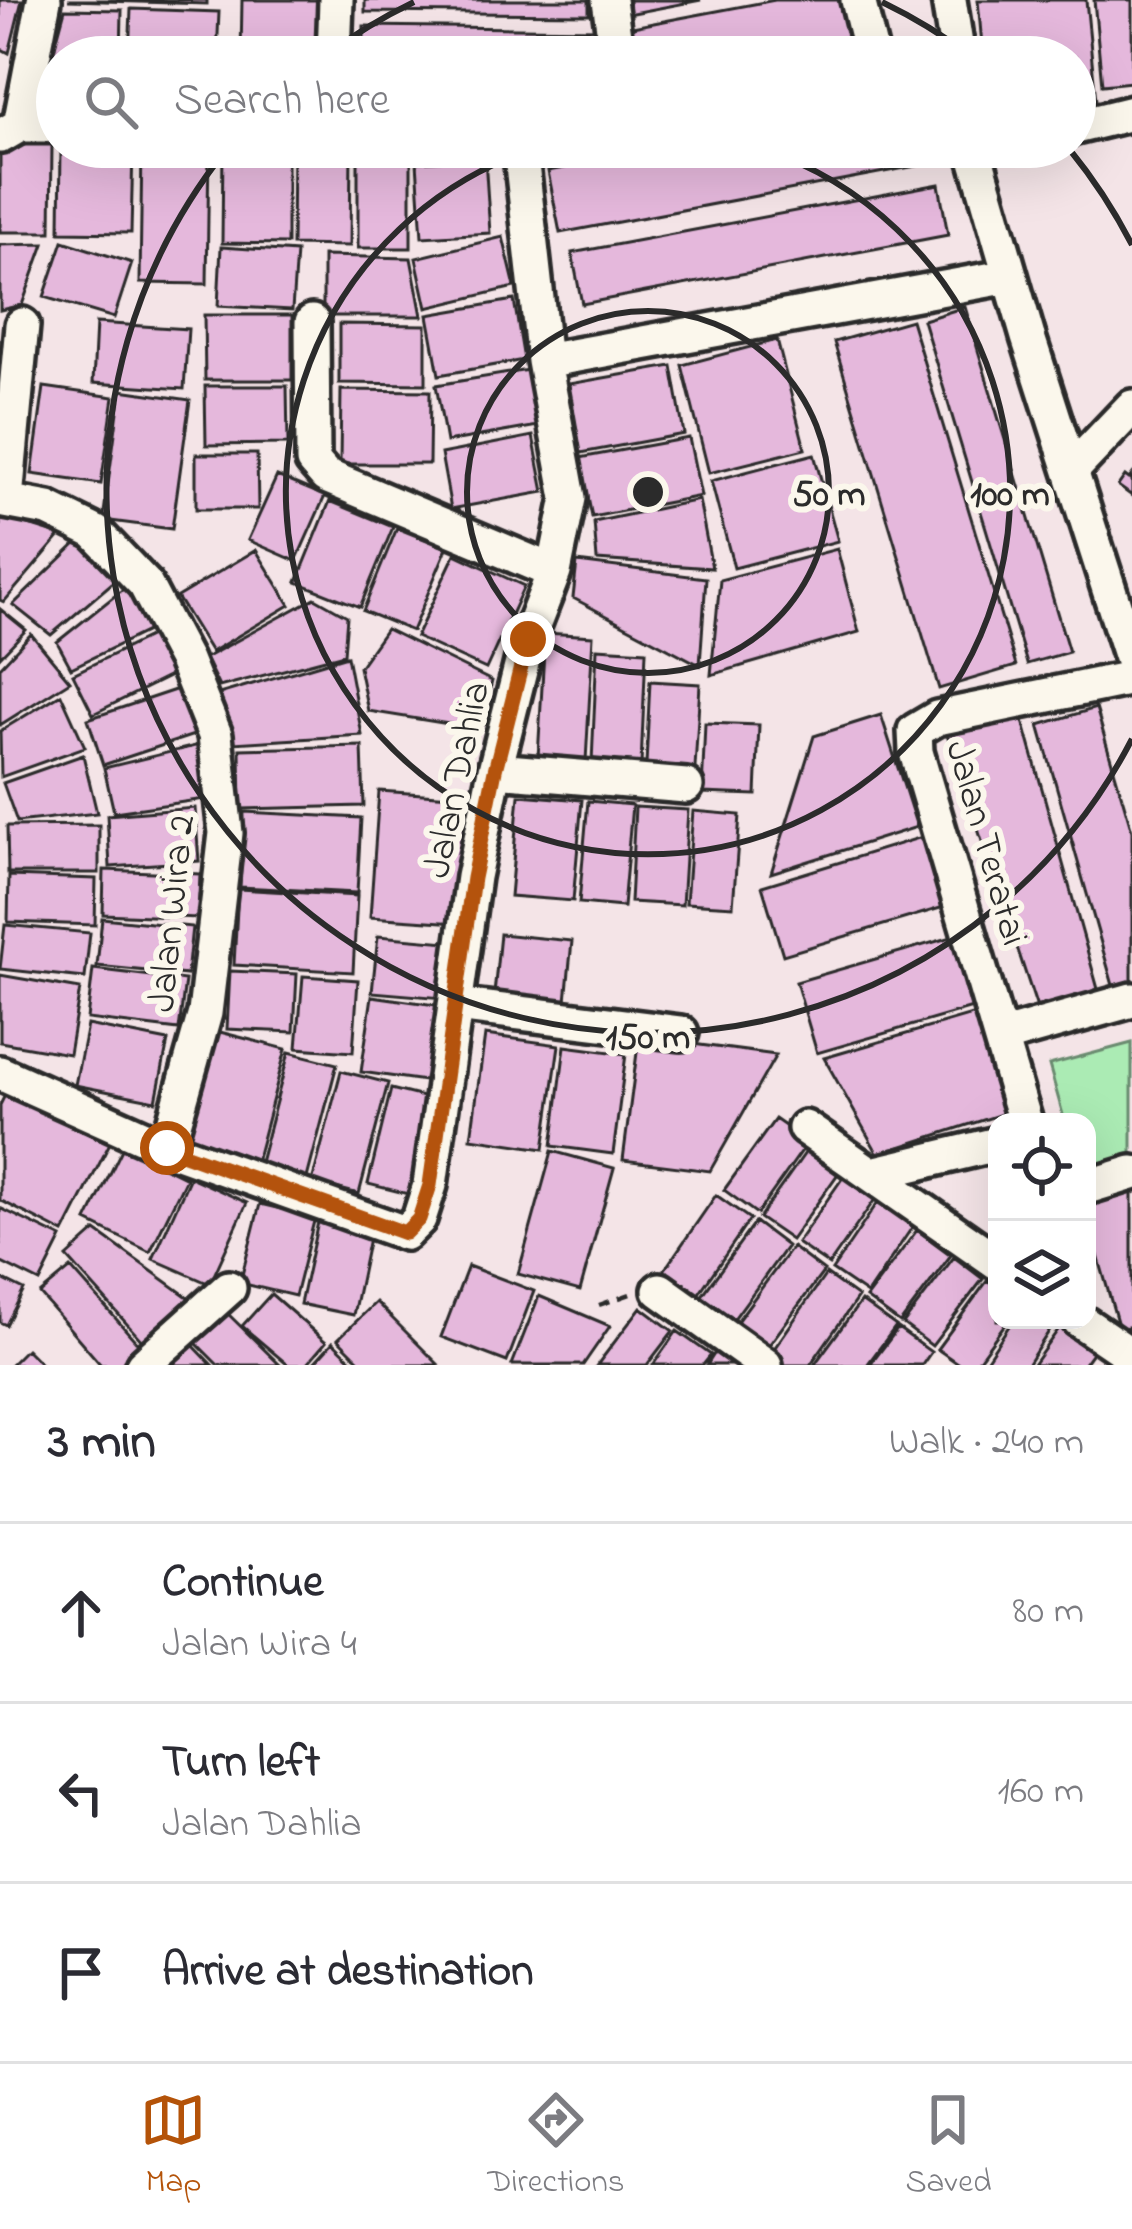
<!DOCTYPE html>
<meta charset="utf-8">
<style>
body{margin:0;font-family:"Indie Flower",sans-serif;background:#f2f2f3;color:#2b2b33}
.controls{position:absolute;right:36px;bottom:36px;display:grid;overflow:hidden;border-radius:24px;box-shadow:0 12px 48px #0002}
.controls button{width:108px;height:108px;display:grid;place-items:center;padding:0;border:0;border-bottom:3px solid #e1e1e2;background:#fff;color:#2b2b33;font:60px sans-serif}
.stop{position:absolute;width:36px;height:36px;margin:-27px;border:9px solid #b45309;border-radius:50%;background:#fff}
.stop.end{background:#b45309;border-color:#fff;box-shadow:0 3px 12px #0008}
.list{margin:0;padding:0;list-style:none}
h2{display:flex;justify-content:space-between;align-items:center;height:156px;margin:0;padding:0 48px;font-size:51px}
h2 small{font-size:39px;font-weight:400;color:#7c7c81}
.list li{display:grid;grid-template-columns:78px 1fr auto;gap:36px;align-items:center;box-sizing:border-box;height:180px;padding:0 48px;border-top:3px solid #e1e1e2}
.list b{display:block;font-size:45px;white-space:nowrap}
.list p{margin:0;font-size:39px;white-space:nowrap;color:#7c7c81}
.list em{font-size:39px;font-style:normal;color:#7c7c81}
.icon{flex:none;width:66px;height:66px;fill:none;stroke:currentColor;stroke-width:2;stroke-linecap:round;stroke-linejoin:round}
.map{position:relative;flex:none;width:1132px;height:1365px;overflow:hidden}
.search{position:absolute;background:#fff;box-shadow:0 12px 48px #0002;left:36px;right:36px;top:36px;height:132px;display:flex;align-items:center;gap:30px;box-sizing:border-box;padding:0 42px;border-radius:66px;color:#7c7c81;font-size:45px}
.sheet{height:696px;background:#fff}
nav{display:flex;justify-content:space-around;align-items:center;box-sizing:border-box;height:168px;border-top:3px solid #e1e1e2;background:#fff;font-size:33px;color:#7c7c81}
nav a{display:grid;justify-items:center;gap:6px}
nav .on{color:#b45309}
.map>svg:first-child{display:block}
.green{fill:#abebb4;stroke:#6b8b70;stroke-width:3}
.building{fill:#e5b8dc;stroke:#2b2b2b;stroke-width:3}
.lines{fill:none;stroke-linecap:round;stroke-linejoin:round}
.minor-casing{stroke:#2b2b2b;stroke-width:42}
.path{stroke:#2b2b2b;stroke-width:4.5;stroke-dasharray:12 9;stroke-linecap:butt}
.minor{stroke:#fbf7ec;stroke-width:33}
.route{stroke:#b45309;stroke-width:15}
.ring{fill:none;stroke:#2b2b2b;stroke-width:6}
.labels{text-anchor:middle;stroke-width:12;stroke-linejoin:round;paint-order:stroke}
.street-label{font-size:39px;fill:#2b2b2b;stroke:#fbf7ec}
.centre{fill:#2b2b2b;stroke:#fbf7ec;stroke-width:6}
.ring-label{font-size:36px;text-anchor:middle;font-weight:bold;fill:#2b2b2b;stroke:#fbf7ec;stroke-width:12;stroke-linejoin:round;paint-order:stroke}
</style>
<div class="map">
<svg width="1132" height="1365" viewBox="0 0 1132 1365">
<rect width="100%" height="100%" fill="#f4e4e7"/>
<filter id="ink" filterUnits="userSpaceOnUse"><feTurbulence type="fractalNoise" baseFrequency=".00833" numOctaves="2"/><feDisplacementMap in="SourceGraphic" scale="24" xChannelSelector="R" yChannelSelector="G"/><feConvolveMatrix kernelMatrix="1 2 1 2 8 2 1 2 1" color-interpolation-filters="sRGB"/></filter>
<g filter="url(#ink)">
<path class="green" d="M1132 1043V1163L1087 1175V1122H1065L1049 1065Z"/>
<path class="building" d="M0 0H22L9 53 0 48Z
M68 0H207V4Z
M242 0H320L318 57H241Z
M365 0H589V14L365 12Z
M620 0H701L623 15Z
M775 0H842L852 57H627L622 29Z
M978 0H1086L1096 101 1075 103V57H983Z
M1094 0H1132V82L1102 85Z
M65 9 122 10 121 57H57V90L46 79Z
M131 9 219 12 217 57H129Z
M364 26 600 29 599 57H364Z
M14 145H52L51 232H0V155Z
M61 147H133L131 233 60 232Z
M142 147H209L207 284 140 283Z
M223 147H287V244L222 243Z
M293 147H351L350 246 292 245Z
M358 147H411V248H358Z
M675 147H934L937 162 560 233 548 171Z
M485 158 490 233 422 237 417 162Z
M939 184 948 235 582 304 572 253Z
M503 237 515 287 427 308 416 258Z
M63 241 132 263 114 318 44 297Z
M44 244 22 305 0 310V245Z
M221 247 296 252 292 310 218 306Z
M323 256 411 258 422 316H323Z
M514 300 524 360 439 375 428 315Z
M965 307 1069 652 1027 664 923 320Z
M204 315H292V380H205Z
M911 320 1016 666 939 689 834 342Z
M96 323 188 329 184 389 93 383Z
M339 324 426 325V384L339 383Z
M777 340 805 449 709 473 682 365Z
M672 366 684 434 581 453 569 384Z
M528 370 538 426 446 442 436 385Z
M205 386H287L288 444 206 445Z
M44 387 114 397 101 484 32 474Z
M121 390 190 400 172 529 103 520Z
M341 390 430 391 429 464H340Z
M533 436 544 492 451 509 441 454Z
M689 438 701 496 592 517 580 458Z
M196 454H257L258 509H196Z
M814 454 838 541 734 568 711 481Z
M1132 475V496L1118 486 1125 476 1129 479Z
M277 476 325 496 296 561 248 540Z
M699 500 712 568 597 560 594 522Z
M330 501 393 527 360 607 297 582Z
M0 516 61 535 4 602 0 600Z
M397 528 447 548 412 631 363 611Z
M78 542 118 578 51 635 13 605Z
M837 549 859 632 711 675 720 580Z
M256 550 290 605 211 652 177 597Z
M455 554 524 586 486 669 416 637Z
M577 562 706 578 700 665 573 598Z
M127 586 149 630 71 668 57 642Z
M315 598 347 616 344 654 219 687 205 658Z
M0 609 26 630 0 657Z
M386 629 492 681 480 729 368 711 359 667Z
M545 633 593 636 586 761 538 758Z
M31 634 70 681 0 725V667Z
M155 634 174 674 93 714 73 674Z
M597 648 646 651 641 765 592 763Z
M347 656 362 735 233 743 219 694Z
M650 681 700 684 695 768 646 765Z
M178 689 194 735 103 765 88 719Z
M61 694 85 747 1 777 0 731Z
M1096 708 1132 831V982L1114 989 1039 725Z
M1020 710 1098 989 1038 1011 946 732Z
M881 715 917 827 771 873 814 736Z
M705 723 759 725 756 795 702 793Z
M199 745 205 799 114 812 104 768Z
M362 746 364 806 241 809 240 749Z
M83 755 97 813 17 822 3 783Z
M379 791 466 797 457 923 370 917Z
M519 795 582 800 573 901 510 896Z
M588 801 632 805 623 907 579 903Z
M635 807 688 810 682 905 630 902Z
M195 808 199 861 110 867 107 815Z
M693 811 740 815 733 906 686 903Z
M244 812 361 818 357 893 240 887Z
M99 825V873H8L7 826Z
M922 837 944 907 783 955 762 886Z
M104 870 200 874 198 918 103 914Z
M9 876 96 879 95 925 8 922Z
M238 889 357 896 353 972 234 965Z
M102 918 192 927 187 975 97 966Z
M5 925 90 933 85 978 0 969Z
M500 934 572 941 566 1001 494 994Z
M378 936 448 942 443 998 372 992Z
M955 936 976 1007 817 1053 796 982Z
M93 969 185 980 179 1030 87 1019Z
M230 971 297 974 294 1032 227 1029Z
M0 975 80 989 69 1054 0 1042Z
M303 976 358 980 353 1052 297 1048Z
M372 996 443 1006 432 1082 361 1072Z
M975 1014 1005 1113 878 1154 824 1058Z
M87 1025 168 1041 156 1101 75 1085Z
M216 1031 286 1049 255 1166 185 1148Z
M485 1035 559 1045 544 1149 471 1138Z
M639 1037 776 1055 710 1171 623 1160Z
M565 1046 626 1054 613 1154 552 1146Z
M289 1052 337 1064 306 1182 258 1170Z
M341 1071 388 1083 359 1194 312 1182Z
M391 1089 435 1100 412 1195 368 1184Z
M7 1091 110 1143 64 1233 0 1200V1105Z
M775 1119 808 1142 757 1214 724 1190Z
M810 1146 842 1168 791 1240 759 1218Z
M123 1147 186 1178 150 1252 87 1221Z
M552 1151 614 1168 580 1291 518 1274Z
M846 1173 878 1195 829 1265 797 1243Z
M190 1177 247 1203 210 1284 153 1259Z
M1132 1191V1326L1119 1329 1087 1217V1203Z
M716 1195 750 1219 695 1299 661 1275Z
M878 1202 913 1226 867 1294 832 1270Z
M260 1204 315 1217 295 1296 240 1283Z
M0 1208 62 1238 40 1282 0 1262Z
M318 1222 370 1233 353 1315 300 1304Z
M755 1222 787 1246 728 1327 696 1304Z
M917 1230 951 1255 900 1323 866 1298Z
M96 1231 192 1300 143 1342 67 1257Z
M792 1247 824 1271 764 1352 732 1328Z
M954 1257 983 1279 932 1346 903 1324Z
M468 1266 534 1291 507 1362 441 1337Z
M71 1268 141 1347 120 1365H101L40 1294Z
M826 1274 858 1297 810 1365H781L769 1356Z
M0 1278 24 1290 6 1325 0 1322Z
M987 1281 997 1288V1320H1008L975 1365H960L937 1349Z
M271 1294 326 1342 306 1365H288L242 1326Z
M539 1296 610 1326 583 1365H512Z
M861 1301 896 1326 867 1365H814Z
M376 1302 438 1364 436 1365H364L338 1339Z
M641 1307 673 1331 647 1365H597Z
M222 1308 280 1365H218L192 1339Z
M1013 1320 1055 1322 1027 1365H983Z
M1063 1323 1096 1347 1083 1365H1033Z
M898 1328 931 1352 922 1365H870Z
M677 1331 711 1355 703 1365H653Z
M188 1340 212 1365H162Z
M333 1342 357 1365H312Z
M26 1349 42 1365H10Z
M716 1351 737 1365H707Z"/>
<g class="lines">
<g class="minor-casing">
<path id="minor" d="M609 0 617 57
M858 0 872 57
M949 0 958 57
M334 57 336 0
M20 125 44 0
M1075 127 1132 113
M1 136 20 125H57
M973 147 1028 337 1132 661
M312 322 313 461 326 476 554 572
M544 361 1010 276
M1071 471 1132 407
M6 499 22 325
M0 500 48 509 95 532 145 584 185 660 215 735 226 833 205 1013 167 1148
M495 770 686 786
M455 1005 681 1033
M1000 1037 1132 1000
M0 1073 167 1148 405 1233 419 1219 430 1185 473 877 495 770 528 639 554 572 569 498 544 361 520 147
M1025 1122 916 752 915 731 937 718 1132 678
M805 1128 997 1262
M872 1174 997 1144
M1087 1187 1132 1173
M660 1290 765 1365
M1079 1320 1132 1356
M143 1365 229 1288"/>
</g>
<path class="path" d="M599 1305 633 1293"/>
<use href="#minor" class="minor"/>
</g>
</g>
<g class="lines" filter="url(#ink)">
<path class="route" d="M167 1148 405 1233 419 1219 430 1185 473 878 495 770 528 639"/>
</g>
<g class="ring">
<circle cx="648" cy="492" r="181"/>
<path d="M760 148A362 362 0 1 1 536 148"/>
<path d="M1132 739A543 543 0 1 1 226 150M325 56A543 543 0 0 1 414 2M882 2A543 543 0 0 1 971 56M1070 150A543 543 0 0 1 1132 245"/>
</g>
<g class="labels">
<g class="street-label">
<text transform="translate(454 779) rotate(-78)" y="14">Jalan Dahlia</text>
<text transform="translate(989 842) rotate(74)" y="14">Jalan Teratai</text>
<text transform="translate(169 913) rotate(-84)" y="14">Jalan Wira 2</text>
</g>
</g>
<circle cx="648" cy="492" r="18" class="centre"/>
<g class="ring-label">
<text x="829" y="505">50 m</text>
<text x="1010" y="505">100 m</text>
<text x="648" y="1048">150 m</text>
</g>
</svg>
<div class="controls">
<button><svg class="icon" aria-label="locate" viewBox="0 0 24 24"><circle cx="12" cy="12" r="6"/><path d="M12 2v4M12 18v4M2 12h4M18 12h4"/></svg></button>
<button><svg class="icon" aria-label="layers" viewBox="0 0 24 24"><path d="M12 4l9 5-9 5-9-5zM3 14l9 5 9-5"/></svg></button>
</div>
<div class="stop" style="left:167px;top:1148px"></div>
<div class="stop end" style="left:528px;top:639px"></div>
<div class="search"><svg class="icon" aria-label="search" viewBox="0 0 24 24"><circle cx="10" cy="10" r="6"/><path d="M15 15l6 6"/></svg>Search here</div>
</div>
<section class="sheet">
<h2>3 min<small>Walk · 240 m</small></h2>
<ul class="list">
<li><svg class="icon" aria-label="ahead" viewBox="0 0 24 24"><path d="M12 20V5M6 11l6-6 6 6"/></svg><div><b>Continue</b><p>Jalan Wira 4</p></div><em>80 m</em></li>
<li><svg class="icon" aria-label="left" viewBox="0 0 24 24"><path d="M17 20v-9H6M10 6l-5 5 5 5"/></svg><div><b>Turn left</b><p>Jalan Dahlia</p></div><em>160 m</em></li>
<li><svg class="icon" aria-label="arrive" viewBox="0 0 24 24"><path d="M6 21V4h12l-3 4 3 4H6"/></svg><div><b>Arrive at destination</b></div></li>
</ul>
</section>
<nav>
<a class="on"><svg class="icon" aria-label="map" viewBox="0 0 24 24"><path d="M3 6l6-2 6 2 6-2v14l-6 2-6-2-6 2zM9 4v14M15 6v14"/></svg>Map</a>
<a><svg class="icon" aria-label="directions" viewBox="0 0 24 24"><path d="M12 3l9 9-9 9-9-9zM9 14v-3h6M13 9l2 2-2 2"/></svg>Directions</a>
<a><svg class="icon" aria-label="saved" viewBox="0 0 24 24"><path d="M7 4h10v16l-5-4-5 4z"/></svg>Saved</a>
</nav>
